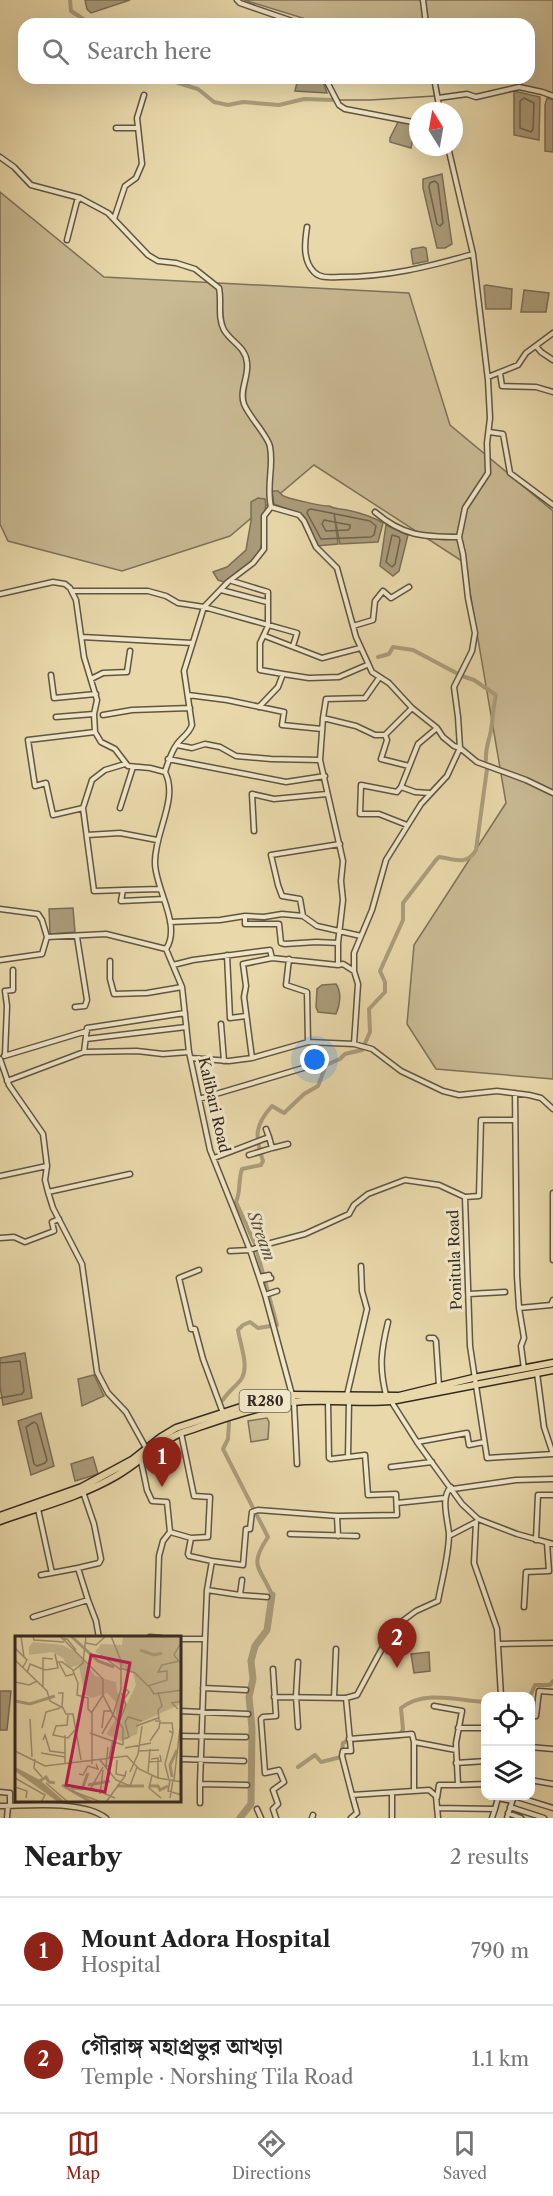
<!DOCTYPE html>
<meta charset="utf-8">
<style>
body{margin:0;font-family:"Libre Caslon Text","Noto Serif Bengali",serif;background:#f6f6f6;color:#222}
.controls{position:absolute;right:18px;bottom:18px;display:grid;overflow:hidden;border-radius:12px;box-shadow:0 6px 24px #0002}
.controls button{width:54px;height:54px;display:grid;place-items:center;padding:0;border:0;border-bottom:2px solid #e0e0e0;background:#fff;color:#222;font:30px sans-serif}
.compass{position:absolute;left:409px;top:102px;width:54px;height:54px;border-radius:50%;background:#fff;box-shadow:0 6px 24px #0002;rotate:349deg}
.you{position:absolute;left:315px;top:1060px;width:21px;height:21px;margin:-15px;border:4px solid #fff;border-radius:50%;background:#1a73e8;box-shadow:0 0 0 9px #1a73e833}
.badge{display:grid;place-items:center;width:39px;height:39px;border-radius:50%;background:#8f2418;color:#fff;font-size:20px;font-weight:700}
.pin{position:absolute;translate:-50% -50px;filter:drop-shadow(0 2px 3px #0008)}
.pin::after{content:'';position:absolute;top:32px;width:21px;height:18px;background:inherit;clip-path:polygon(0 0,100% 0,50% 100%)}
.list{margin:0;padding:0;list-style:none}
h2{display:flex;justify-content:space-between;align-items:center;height:78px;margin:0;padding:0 24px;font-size:26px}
h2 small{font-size:20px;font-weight:400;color:#767676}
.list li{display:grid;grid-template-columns:39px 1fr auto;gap:18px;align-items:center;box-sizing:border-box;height:108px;padding:0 24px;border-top:2px solid #e0e0e0}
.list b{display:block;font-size:22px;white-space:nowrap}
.list p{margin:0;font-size:20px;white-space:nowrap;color:#767676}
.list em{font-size:20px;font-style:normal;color:#767676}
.icon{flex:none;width:33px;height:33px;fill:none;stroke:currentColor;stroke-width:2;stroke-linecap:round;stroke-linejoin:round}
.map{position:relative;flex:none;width:553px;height:1818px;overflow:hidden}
.search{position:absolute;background:#fff;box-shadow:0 6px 24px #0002;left:18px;right:18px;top:18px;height:66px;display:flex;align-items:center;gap:15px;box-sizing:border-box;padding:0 21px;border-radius:18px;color:#767676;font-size:22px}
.sheet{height:294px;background:#fff}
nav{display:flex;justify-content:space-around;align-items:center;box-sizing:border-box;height:84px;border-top:2px solid #e0e0e0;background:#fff;font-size:16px;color:#767676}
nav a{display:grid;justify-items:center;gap:3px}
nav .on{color:#8f2418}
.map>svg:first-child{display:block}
.green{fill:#c9ba93;stroke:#7e725a;stroke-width:1.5}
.water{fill:#ab9c7b;stroke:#7b6e57;stroke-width:1.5}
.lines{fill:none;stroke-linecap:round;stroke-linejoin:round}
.shore{stroke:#70624e;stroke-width:1.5}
.stream{stroke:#7b6e57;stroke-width:1.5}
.canal{stroke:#ab9c7b;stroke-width:4}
.river{stroke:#ab9c7b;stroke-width:7}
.minor-casing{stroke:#615542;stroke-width:7}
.primary-casing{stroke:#342920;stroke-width:9}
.minor{stroke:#f0e6c8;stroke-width:4}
.primary{stroke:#e8d8aa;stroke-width:6}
.labels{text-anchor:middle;stroke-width:6;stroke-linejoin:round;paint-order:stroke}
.shield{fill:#f0e6c8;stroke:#6c6252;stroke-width:1.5}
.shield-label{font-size:14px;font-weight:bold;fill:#342920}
.street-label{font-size:15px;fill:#342920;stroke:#f0e6c8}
.water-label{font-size:16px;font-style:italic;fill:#584c3b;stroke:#f0e6c8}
.inset-river{fill:none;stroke:#ab9c7b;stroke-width:3}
.inset-road{fill:none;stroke:#a09273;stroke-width:1.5}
.view{fill:#c2185b;fill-opacity:0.15;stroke:#c2185b;stroke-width:3}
.inset-edge{fill:none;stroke:#342920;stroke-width:3}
</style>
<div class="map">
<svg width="553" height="1818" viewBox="0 0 553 1818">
<rect width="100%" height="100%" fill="#e8d8aa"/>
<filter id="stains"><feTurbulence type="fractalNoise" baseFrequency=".00333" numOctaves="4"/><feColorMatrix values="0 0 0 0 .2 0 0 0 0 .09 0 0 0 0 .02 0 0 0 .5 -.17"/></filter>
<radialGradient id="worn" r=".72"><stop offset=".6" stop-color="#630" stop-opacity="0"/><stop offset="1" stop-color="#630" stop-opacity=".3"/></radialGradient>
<path class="green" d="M244 0H553V95L497 78H529V24H322Z
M0 192 104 277 409 293 450 425 553 511V1079L436 1069 407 1024 414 945 506 803 465 563 314 465 230 536 122 571 8 541 0 524Z
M267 1418 269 1422 268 1439 251 1442 248 1421Z"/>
<path class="water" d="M85 0H130L91 13 87 9Z
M298 78H322L327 93 295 91Z
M514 91 540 97 539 140 514 135Z
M547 98 553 100V152L545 151V105Z
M399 120 416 124 411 148 390 142V138Z
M442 174 452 244 445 248H437L423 188V179Z
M423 247 426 248 428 261 413 264 411 251 412 249Z
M486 285 512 289 511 309H486L484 286Z
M524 290 549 293 546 312H521Z
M272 491H278C280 493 282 496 286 497 292 499 324 507 329 506 336 510 340 508 347 510 361 513 372 516 383 523L378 542 340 544 334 513 338 544 316 546 298 513 274 504Z
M258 498 265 499C267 506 262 549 258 556L224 582 218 580 213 572 227 567 246 550 251 521V502Z
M386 525 408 535 399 571 393 576 380 566Z
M73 908 75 932 50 934 49 909Z
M336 984C342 992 340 1005 336 1014L318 1012 316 1007 317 989 322 985Z
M25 1353 32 1398 3 1405 0 1386V1358Z
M94 1375 104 1396 82 1406 78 1379Z
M41 1413 54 1466 31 1475 18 1421Z
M93 1457 98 1474 75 1481 71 1464Z
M429 1652 430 1671 414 1673 411 1654Z
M0 1691H11L7 1730H0Z"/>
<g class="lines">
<path class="shore" d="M524 98 534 103 533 129 531 132 520 128V101Z
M435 181 438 184 443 223 440 226 437 224 429 187 430 183Z
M311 509 370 521 376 526 374 535 371 537 321 539 307 513 308 510Z
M324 520 350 525V528L348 530 326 531 322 524Z
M392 535 399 537 400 540 395 564 392 567 386 562Z
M0 1363 20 1361 24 1391 22 1394 0 1398
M34 1422 37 1424 47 1460 45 1463 37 1466 34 1464 26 1427Z"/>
<path class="stream" d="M338 100H370L435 96"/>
<path class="canal" d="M70 0 71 11 91 24
M176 78 178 83 198 89 214 102 228 105 243 102 279 105 304 99 335 100
M378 657 389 654 393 647 413 650 462 676 474 680 496 695C493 708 493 717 491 730 489 742 485 748 486 760
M223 1400C228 1391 237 1386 242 1378 249 1365 240 1344 238 1330L243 1325 250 1322 258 1328 277 1325 255 1244 236 1202C241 1191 238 1181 242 1169L261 1165 263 1161C255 1136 254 1126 272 1106L284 1113 304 1094 318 1086 326 1065 340 1059 345 1054 362 1050 370 1032 369 1009 385 992V982L380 971 403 920V903L436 860 439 857C454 859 467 866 476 850L487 769
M229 1423 228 1439 223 1449 268 1537C248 1567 260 1566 272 1595
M530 1696 535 1685H550L553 1681
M298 1767 315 1755 321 1762 341 1757 343 1743 347 1741 399 1737 403 1729 401 1708C426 1689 458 1701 486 1702"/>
<path class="river" d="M240 1818 251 1804 252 1728 249 1697 253 1679 251 1661 255 1646 267 1630 272 1595"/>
<g class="minor-casing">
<path id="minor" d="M237 0 240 3 292 21 294 24
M423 0 426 24
M325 78 339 105 345 109 418 123
M434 78 440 111
M438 98 467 94 476 97 519 87 542 92 553 96
M116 128H137
M448 147 473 254 488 380 490 418 487 443 488 473 465 508 459 537 463 554 468 598 475 633 472 651 454 687 458 717 460 748 477 762 526 780 553 793
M0 157 14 167 31 185 80 198 108 213 148 255 158 261 176 263 195 269 219 288C222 302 217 317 224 330 231 342 246 347 247 363 249 376 239 391 244 404 249 417 269 437 270 447 274 467 266 485 271 507L299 515 304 521 316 547 337 568 356 637 372 672 389 683 412 708 437 728 443 737 454 746 460 748 447 776 421 804 386 860 372 910 354 953V971L358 984 354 1044
M114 219 125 186 136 178 142 164 137 118 144 95
M307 227C305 241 302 260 314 272 321 279 331 277 340 277 388 277 428 267 473 254
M67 240 77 201 80 198
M536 346 541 352 553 360
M500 373 502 386 536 387 553 392
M488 377 518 365 526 353 553 333
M489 432 503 434 510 473 553 505
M375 512C403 536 423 537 459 537
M232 581 268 592V626L260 643V670L283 674
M221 590 267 602
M72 591H148L166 596 178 603 204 607 297 633 293 646
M0 594 53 582 65 584 70 588 76 600 84 657 97 700 94 714 95 732 101 742 115 749 128 766 150 768 165 772C179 799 154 833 155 863 155 888 182 926 166 949
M353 626 373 620 375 601 383 591 391 598 409 587
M265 636 322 658 360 648
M82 637 192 643
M51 675 54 698 96 694
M91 679 103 673 127 672 130 651
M188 695 227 700 284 712 282 725 322 729
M259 707 278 687 283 674 309 678 339 677 367 665
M103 715 132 710 190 708
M56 717 94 714
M323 718 326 699 365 698 379 678
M385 735 387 740 381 759 409 766
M177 745 192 748 205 744 220 747 236 756 271 759 320 760
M168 759 286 782 325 776
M125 764 105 770 92 780 83 808 94 891 123 890 121 901 164 899
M165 772C168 762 171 752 177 744 182 737 189 734 192 725L184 671 204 607 228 582 253 563 264 549V516L271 507
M401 787 418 744 437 728
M83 808 53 815 46 783 35 786 28 740 95 732
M120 808 133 767
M407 825 379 814H360L361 785 397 792 401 787 415 792 429 793
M254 831 252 794 274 799 327 794
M87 835 120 833 157 840
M123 890 160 889
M0 909 38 914 42 920 47 937 106 934 166 949
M245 916V924H279L281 943 285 944 316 942 338 943
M303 916 300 899 282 896 278 885 271 855 340 844
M170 922 220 920 245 916 264 917 282 914 303 916 317 926 361 936
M166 949 182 987 189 1052 210 1150 250 1250 265 1295 294 1402 297 1464
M227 955 230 1018 246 1016
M289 959 286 985 307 992 308 1042
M0 960 42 954 47 937
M110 961V979L114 994 147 993 182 987
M173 965 193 960 270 950 272 958
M338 965V943L343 900 341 881 343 861 320 760 323 718 356 726 375 735H385L412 708
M75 1007 85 1006 87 1000 77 937
M221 1024 224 1061
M86 1039 186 1027
M84 1052 87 1028 185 1013
M5 1055 7 1006 5 991 13 990V970
M4 1056 87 1031
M191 1058 229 1061 252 1058 308 1042 354 1044 372 1049 401 1071 443 1091 459 1095 497 1091 529 1095 541 1098 553 1109
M252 1058 244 997 246 986 243 964 272 958 338 965 343 964 354 971
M0 1059 9 1085 43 1134 47 1166 45 1180 48 1192 53 1208 82 1264 97 1372 108 1393 126 1412 146 1448
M7 1081 84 1052 137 1051 163 1054 189 1052
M515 1093 517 1276 519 1308 524 1338 521 1346 524 1369
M199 1099 320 1063
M272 1148 288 1144
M249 1155 272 1148 269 1137
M214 1158 269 1137 266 1129
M0 1176 47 1166
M48 1192 130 1174
M553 1193V1260
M465 1197 470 1346 487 1458 553 1454
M465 1197 479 1196 481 1120H515
M0 1238 14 1237 25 1242 54 1231 52 1222 59 1219
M230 1251 250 1250 271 1243 305 1234 349 1214 354 1205 368 1194 405 1180 439 1185 465 1197
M199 1270 179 1278 191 1329H195L203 1359 223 1413
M259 1277 269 1275
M261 1280 271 1278
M469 1294 505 1292
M265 1295 277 1291
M519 1308 551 1305 553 1300
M429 1338H434L436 1341 439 1386
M537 1373 544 1427 553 1454
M347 1395 367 1309 362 1291 361 1266
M386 1395C379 1367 381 1351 388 1322
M391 1401 417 1442 462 1504 478 1519 517 1534 553 1544
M181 1433 194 1496 210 1497 208 1537 191 1538 188 1554 189 1556 212 1561
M417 1442 467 1433 469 1445 484 1442
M348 1457 349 1401
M141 1461 147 1490 152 1501 167 1502 170 1532 163 1541 159 1556 157 1615
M391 1467 432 1462
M453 1489 516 1480 553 1479
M397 1503 445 1498
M38 1509 52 1573
M337 1516 338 1536
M170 1532 191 1538
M290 1534 357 1536
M449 1536 476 1522 474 1563 497 1629 501 1696
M536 1540 538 1495H553
M41 1575 78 1568
M207 1590 240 1595 242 1580
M240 1595 267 1597
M88 1600 96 1621 99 1638
M524 1607 526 1572 549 1571 547 1543
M33 1617 88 1600 78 1568 99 1563 101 1559 94 1524 83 1492
M150 1637 161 1638
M180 1639H205L207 1590 212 1561 243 1565 246 1529H250L252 1512 258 1510 337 1516 397 1515 396 1494 368 1495 365 1455 331 1459 329 1458 328 1401
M205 1639 200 1784 247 1785
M498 1644 553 1643
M298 1662 296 1696 298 1727
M273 1669 276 1716 263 1717 261 1719 265 1773 279 1770 284 1782 273 1790 278 1804 273 1809 276 1818
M203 1688 246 1690
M274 1697 345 1698
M334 1698 336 1649
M434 1706 462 1711 456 1743 458 1785 486 1784
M180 1711 248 1714
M530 1716H536L539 1691 553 1692
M458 1728H486
M180 1736 246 1737
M349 1739 412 1734 414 1742V1790
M414 1742 456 1750
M530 1747 553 1749
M180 1759 244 1761
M456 1763 486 1761
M530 1780 553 1784
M200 1784V1803
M0 1792 10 1793V1806
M392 1793V1818
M514 1796 553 1808
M437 1798 439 1785H458
M0 1806C29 1806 83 1800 106 1818
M510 1807 544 1818
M437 1808 495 1809 498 1798 512 1801
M257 1809 261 1818
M508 1813 521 1818
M7 1818 8 1806
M312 1818 313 1815
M351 1818 357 1813 352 1795
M438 1818 436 1796 429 1790 352 1795 342 1756 343 1751H351L346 1698 357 1695 393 1628 416 1611 438 1601C442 1579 449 1555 449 1534 448 1520 440 1497 451 1487
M492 1818 495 1809
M507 1818 513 1799"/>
</g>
<g class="primary-casing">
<path id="primary" d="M0 1516 82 1487 132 1460 161 1437 176 1428 244 1406 292 1395 399 1396 473 1378 553 1363
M0 1521C39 1507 80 1497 116 1476 139 1463 157 1443 181 1433 217 1421 256 1406 293 1402 326 1398 359 1404 391 1401L553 1370"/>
</g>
<use href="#minor" class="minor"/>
<use href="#primary" class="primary"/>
</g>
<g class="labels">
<rect class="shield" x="239.5" y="1390" width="51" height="22" rx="4.5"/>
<g class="shield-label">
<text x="265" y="1406">R280</text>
</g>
<g class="street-label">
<text transform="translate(214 1105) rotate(77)" y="5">Kalibari Road</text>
<text transform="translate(455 1260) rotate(-92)" y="5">Ponitula Road</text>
</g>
<g class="water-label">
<text transform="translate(262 1236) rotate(70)" y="6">Stream</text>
</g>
</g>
<g transform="translate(15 1636)">
<rect width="166" height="166" fill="#e8d8aa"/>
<path d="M108 0H166V68L124 87 122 98 106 105 91 98 101 83V66L92 57 77 62 69 58 64 29 53 32 48 22 37 16 14 19V11L18 6 47 9 63 17 80 40 101 46 102 56 112 68 121 49 118 36 80 16 86 8 107 9Z" fill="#c9ba93"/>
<path d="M0 131 25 144 50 166H43L0 135Z" fill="#ab9c7b"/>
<path class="inset-river" d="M56 0 83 25 99 31M125 14 139 19 147 17M0 65 15 68 40 60M157 141 155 129 162 114M23 146 31 141 34 146 40 147M47 149 76 166M73 149 95 145M102 150H129M135 150H143L145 154 153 150M56 152 67 153 73 137"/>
<path class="inset-road" d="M6 0 9 21M18 0 19 4 49 6M45 0 88 43V59L98 79 87 98M71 0 68 27 58 35 63 47 62 59 73 62V73L77 77V128M96 0 106 25V53L98 79 108 92V109M47 3H52L61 14M167 5 159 19 167 29M71 7 81 9 91 0M0 12 12 24 8 31M86 19 106 34M0 24 32 55 35 65 48 72 51 78H58L66 124M42 26H47L58 34M44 27 51 40 59 38M106 32 120 37 133 50 152 44V35L143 36 147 29 164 25M30 34 43 32 40 18M12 37 15 28 30 34M0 46 14 49 22 45M134 50 139 58 167 54M28 51V22L38 23M143 56 147 70 143 74 144 84M43 57H48L47 71M106 57 109 63 114 56 109 51M163 73 157 67 167 65M77 76 88 59M53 79 52 89 41 90 38 99 53 102 60 94M15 83 17 121M105 84 111 69 109 63M144 87H157L158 96M121 90 143 82M27 92 31 76 45 72M87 92 89 75H96M75 97 108 109M109 103 114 101 110 86 113 81 127 85M28 104 30 99 35 115 50 117M135 105 144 92 145 85H140M93 111 91 130H95M110 112 136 107M0 115 30 130 112 120 124 133 143 142 167 146M124 115 144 114M26 117 50 121M20 123 19 132 27 141M94 123 98 104M136 123 143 122V142M85 124 101 144 115 150 122 131M102 124 101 138 110 140 111 135M133 126 146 125 145 119M50 128V99M88 131 76 152 100 162M115 136 123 118 127 90M133 136 135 113M165 137 166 114M64 138 68 139 73 130 83 133 81 128M137 139 134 152 146 162M0 142 30 159 26 166M154 144 150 128 158 97 154 95M155 144 153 155 167 159M159 144 165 92M31 147 53 166M0 151 12 155 11 162M57 155 86 166M85 158 88 134M155 162 158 144M91 166 110 140"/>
<path class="view" d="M76 19 115 27 90 156 51 149Z"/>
<rect width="166" height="166" class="inset-edge"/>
</g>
<rect width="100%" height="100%" filter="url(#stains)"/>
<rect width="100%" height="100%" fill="url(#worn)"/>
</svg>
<div class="controls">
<button><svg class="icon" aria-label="locate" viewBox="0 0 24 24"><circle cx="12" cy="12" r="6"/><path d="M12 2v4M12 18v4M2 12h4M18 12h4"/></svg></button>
<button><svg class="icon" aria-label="layers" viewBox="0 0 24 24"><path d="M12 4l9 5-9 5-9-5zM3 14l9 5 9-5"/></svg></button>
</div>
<svg class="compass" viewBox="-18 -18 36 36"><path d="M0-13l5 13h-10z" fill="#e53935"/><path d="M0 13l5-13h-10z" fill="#767676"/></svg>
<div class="you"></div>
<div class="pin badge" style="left:162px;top:1487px">1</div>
<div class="pin badge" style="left:397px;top:1668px">2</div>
<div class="search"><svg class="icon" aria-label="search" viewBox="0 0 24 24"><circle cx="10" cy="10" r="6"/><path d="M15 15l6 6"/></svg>Search here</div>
</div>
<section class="sheet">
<h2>Nearby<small>2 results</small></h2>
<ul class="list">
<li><span class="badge">1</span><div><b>Mount Adora Hospital</b><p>Hospital</p></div><em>790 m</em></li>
<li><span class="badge">2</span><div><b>গৌরাঙ্গ মহাপ্রভুর আখড়া</b><p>Temple · Norshing Tila Road</p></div><em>1.1 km</em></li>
</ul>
</section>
<nav>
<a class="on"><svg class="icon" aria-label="map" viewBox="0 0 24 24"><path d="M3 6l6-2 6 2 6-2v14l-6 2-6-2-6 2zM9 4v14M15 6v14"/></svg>Map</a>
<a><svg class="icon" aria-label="directions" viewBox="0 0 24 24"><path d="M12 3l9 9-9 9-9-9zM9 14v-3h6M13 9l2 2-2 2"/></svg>Directions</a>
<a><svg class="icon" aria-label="saved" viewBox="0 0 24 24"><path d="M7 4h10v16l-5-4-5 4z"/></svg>Saved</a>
</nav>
